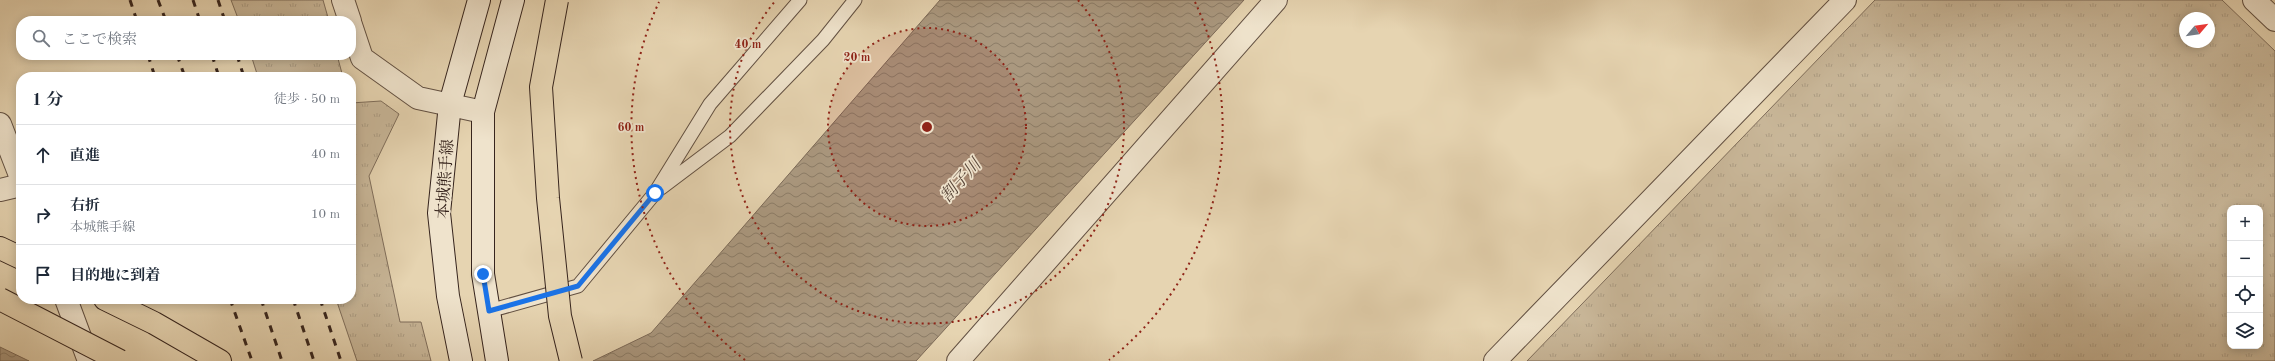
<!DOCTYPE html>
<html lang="ja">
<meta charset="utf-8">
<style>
body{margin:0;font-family:"Old Standard TT","Noto Serif JP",serif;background:#f2f2f3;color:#1f2937}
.controls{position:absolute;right:12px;bottom:12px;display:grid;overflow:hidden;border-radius:8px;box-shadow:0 2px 10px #0003}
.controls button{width:36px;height:36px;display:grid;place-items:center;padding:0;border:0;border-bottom:1px solid #e0e1e3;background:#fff;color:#1f2937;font:20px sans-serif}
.compass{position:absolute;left:2179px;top:12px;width:36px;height:36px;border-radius:50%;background:#fff;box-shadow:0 2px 10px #0003;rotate:61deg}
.stop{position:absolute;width:12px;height:12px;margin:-9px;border:3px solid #1a73e8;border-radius:50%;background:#fff}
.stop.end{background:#1a73e8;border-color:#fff;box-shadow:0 1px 4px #0008}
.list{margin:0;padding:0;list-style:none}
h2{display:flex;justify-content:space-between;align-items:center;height:52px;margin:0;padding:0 16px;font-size:17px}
h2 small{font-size:13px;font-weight:400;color:#747a83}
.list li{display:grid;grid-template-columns:26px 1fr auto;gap:12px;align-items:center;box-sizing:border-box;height:60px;padding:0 16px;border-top:1px solid #e0e1e3}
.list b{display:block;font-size:15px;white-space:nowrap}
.list p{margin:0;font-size:13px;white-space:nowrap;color:#747a83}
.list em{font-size:13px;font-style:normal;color:#747a83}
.icon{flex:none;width:22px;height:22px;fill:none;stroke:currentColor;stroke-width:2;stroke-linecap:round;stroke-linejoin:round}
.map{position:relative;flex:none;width:2275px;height:361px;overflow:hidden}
.search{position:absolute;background:#fff;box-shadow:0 2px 10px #0003;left:16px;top:16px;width:340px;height:44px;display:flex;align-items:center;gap:10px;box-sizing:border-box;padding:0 14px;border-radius:16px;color:#747a83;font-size:15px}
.panel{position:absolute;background:#fff;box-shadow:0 2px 10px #0003;left:16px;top:72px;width:340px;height:232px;border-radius:16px}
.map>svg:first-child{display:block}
.grass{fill:url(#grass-tufts);stroke:#7f6d5a;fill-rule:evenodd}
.water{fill:url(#water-waves);stroke:#7c6a58}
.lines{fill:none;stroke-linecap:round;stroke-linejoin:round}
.service-casing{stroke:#625042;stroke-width:15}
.minor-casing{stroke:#625042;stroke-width:24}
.tertiary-casing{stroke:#625042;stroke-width:24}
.secondary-casing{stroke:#36241d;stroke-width:24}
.motorway-casing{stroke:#36241d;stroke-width:24}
.service{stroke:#efe3cc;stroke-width:13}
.minor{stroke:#efe3cc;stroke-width:22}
.tertiary{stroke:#efe3cc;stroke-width:22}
.secondary{stroke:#efe3cc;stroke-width:22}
.motorway{stroke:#e6d4b1;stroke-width:22}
.rail{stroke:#36241d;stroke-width:3;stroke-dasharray:7 7;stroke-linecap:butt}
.motorway-bridge-casing{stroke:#36241d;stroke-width:24;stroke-linecap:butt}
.motorway-bridge{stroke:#e6d4b1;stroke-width:22}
.route{stroke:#1a73e8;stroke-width:5}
.ring{fill:none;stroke:#8f2418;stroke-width:2;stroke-dasharray:2 4}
.labels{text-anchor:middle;stroke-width:3.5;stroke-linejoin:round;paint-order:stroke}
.street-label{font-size:16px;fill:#36241d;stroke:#efe3cc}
.water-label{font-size:17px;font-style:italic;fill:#59473a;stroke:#efe3cc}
.centre{fill:#8f2418;stroke:#efe3cc;stroke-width:2}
.ring-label{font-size:12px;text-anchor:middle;font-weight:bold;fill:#8f2418;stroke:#efe3cc;stroke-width:3.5;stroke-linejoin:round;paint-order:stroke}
</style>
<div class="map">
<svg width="2275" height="361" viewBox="0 0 2275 361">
<defs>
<pattern id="grass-tufts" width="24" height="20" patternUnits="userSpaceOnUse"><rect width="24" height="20" fill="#c8b698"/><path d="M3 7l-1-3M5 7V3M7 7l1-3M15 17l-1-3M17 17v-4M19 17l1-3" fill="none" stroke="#ac9c83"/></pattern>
<pattern id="water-waves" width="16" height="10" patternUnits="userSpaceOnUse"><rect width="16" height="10" fill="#aa987f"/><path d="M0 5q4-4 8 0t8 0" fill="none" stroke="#8b7c67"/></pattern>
</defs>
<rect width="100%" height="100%" fill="#e6d4b1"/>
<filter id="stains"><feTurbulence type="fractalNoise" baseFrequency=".005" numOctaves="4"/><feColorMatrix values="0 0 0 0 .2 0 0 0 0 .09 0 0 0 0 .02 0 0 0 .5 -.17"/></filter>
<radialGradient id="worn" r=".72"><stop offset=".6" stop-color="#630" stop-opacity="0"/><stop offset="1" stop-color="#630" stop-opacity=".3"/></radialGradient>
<path class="grass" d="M231 0H323L329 21H239Z
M1875 0H2222L2275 51V361H1527ZM2185 18H2209V42H2185ZM2230 208H2260V346H2230Z
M251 55H337L343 77H258Z
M381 101 399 114 369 176 400 322H421L431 361H357L336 299H351V103Z"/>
<path class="water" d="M940 0H1244L916 361H593L651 333Z
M0 347 29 361H0Z"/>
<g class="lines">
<g class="service-casing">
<path id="service" d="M661 188 730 136 823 40 855 0
M489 311 578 286 655 193 710 104 800 0"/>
</g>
<g class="minor-casing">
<path id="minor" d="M343 0 350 21
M2254 0 2275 20
M351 25 362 58 418 98 483 112
M0 190 21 185
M958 361 1276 0
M1495 361 1845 0"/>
</g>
<g class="tertiary-casing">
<path id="tertiary" d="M0 124 21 178
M66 299 89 361"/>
</g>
<g class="secondary-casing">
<path id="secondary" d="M461 361 448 296 439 213 450 104 479 0
M497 361 483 274V112L513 0"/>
</g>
<g class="motorway-casing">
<path id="motorway" d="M0 248 21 258
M105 299 154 323 220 361"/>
</g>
<use href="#service" class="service"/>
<use href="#minor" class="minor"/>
<use href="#tertiary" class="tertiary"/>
<use href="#secondary" class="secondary"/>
<use href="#motorway" class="motorway"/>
<path class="rail" d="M130 0 137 21
M158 0 166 21
M193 0 200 21
M218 0 225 21
M148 55 155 77
M177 55 185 77
M212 55 219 77
M237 55 244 77
M230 299 252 361
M261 299 282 361
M293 299 314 361
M320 299 341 361"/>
<g class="motorway-bridge-casing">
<path id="motorway-bridge" d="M557 0 541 87 548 198 560 316 571 361
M0 299 120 361"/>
</g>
<use href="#motorway-bridge" class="motorway-bridge"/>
</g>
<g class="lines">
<path class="route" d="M483 274 489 311 578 286 655 193"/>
</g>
<circle cx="927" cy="127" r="99" fill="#8f2418" fill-opacity=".12"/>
<g class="ring">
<circle cx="927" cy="127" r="99"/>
<path d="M1078 0A197 197 0 1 1 776 0"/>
<path d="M745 360A296 296 0 0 1 659 2M1195 2A296 296 0 0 1 1109 360"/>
</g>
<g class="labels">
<g class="street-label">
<text transform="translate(444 179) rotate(-86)" y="6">本城熊手線</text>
</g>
<g class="water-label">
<text transform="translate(960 180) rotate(-48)" y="6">割子川</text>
</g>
</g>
<circle cx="927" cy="127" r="6" class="centre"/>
<g class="ring-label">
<text x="748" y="48">40 m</text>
<text x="857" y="61">20 m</text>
<text x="631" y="131">60 m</text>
</g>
<rect width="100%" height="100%" filter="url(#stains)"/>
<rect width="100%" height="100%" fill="url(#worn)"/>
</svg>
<div class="controls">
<button>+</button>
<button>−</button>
<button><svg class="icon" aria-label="locate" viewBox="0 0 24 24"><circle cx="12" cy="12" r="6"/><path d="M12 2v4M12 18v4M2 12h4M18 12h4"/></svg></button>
<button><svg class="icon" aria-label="layers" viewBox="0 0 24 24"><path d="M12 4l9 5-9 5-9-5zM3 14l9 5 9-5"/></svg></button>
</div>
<svg class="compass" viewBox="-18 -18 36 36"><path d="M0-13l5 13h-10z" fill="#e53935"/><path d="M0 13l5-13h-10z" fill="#747a83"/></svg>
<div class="stop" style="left:655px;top:193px"></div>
<div class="stop end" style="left:483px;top:274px"></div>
<div class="search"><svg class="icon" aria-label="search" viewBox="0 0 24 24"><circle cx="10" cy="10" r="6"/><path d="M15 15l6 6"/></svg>ここで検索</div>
<section class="panel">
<h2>1 分<small>徒歩 · 50 m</small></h2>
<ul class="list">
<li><svg class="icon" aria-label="ahead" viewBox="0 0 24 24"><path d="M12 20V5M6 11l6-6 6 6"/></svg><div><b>直進</b></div><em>40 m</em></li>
<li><svg class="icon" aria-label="right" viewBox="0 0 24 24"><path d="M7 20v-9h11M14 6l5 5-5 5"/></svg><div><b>右折</b><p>本城熊手線</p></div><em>10 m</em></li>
<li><svg class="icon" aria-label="arrive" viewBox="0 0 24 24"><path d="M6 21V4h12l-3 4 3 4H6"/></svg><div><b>目的地に到着</b></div></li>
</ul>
</section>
</div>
